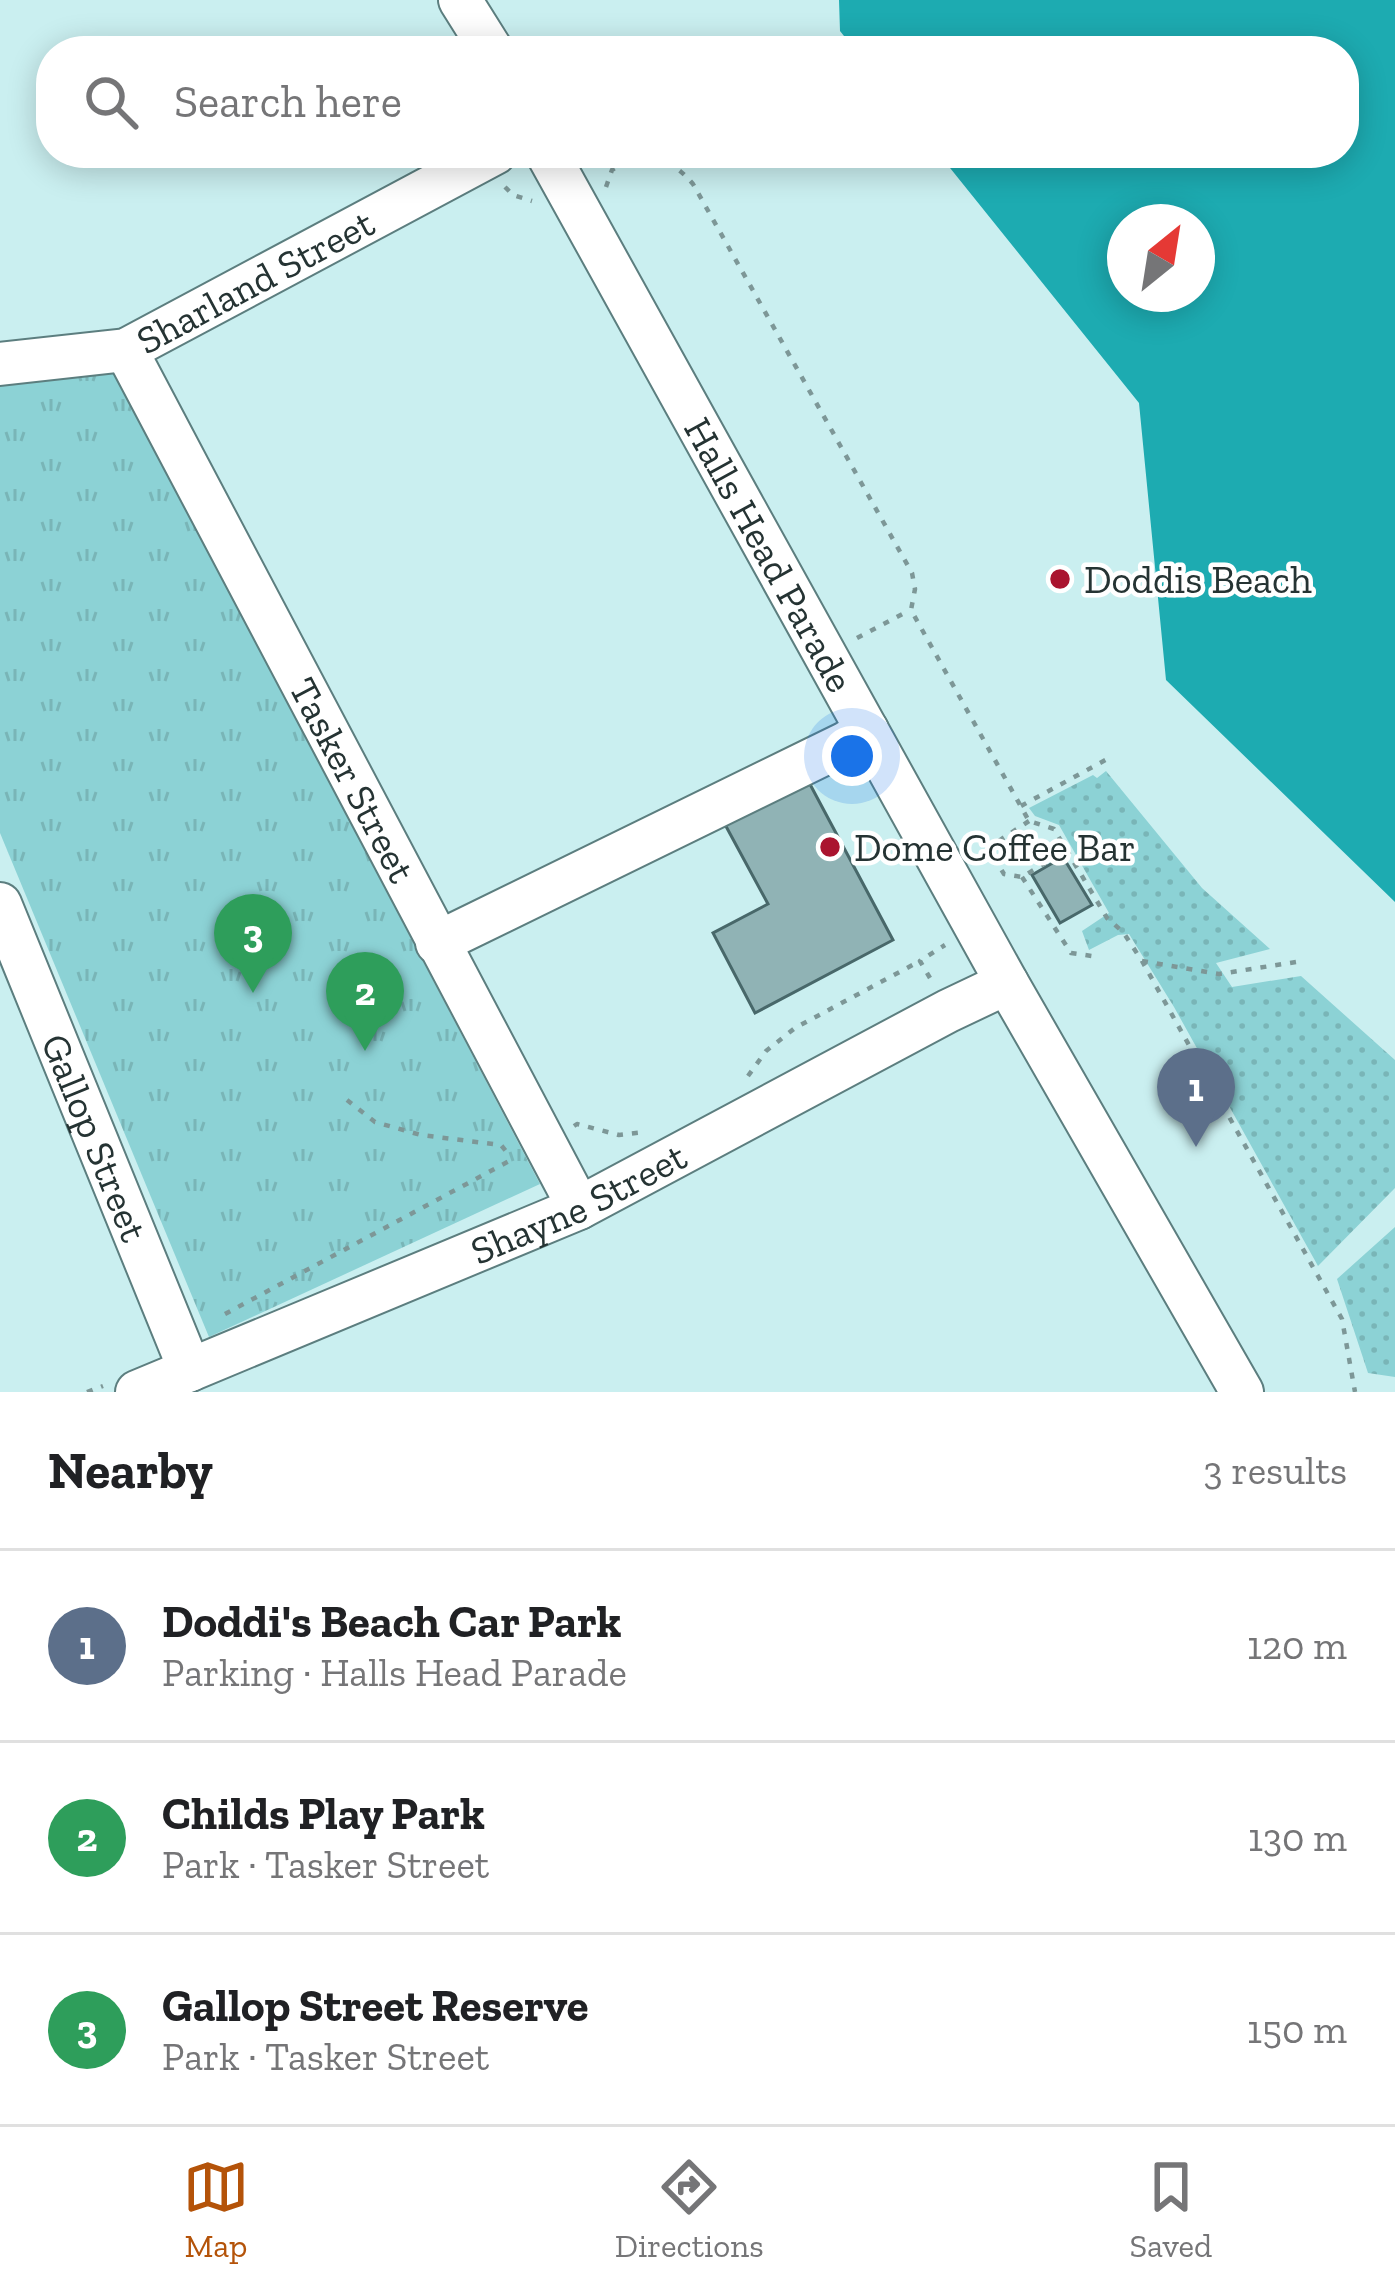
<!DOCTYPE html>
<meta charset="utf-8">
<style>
body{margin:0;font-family:"Zilla Slab",serif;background:#f6f6f6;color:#202124}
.compass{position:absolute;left:1107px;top:204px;width:108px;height:108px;border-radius:50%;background:#fff;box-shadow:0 6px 30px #0003;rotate:30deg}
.you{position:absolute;left:852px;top:756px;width:42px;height:42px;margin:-30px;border:9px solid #fff;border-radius:50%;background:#1a73e8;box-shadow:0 0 0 18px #1a73e833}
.badge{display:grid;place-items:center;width:78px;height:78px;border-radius:50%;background:#b45309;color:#fff;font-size:39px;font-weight:700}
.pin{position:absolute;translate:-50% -99px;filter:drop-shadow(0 3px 6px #0008)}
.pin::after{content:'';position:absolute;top:63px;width:42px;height:36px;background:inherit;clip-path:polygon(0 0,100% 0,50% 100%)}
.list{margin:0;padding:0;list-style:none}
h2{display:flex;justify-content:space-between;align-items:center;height:156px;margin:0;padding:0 48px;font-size:51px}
h2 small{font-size:39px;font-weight:400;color:#757577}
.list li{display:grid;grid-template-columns:78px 1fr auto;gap:36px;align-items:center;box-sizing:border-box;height:192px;padding:0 48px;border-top:3px solid #e0e0e0}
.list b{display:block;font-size:45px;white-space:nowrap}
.list p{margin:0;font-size:39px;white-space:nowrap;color:#757577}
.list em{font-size:39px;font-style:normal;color:#757577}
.icon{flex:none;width:66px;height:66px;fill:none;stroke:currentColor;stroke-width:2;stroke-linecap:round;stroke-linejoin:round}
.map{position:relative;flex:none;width:1395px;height:1392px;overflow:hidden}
.search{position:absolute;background:#fff;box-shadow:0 6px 30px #0003;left:36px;right:36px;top:36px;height:132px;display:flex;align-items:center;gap:30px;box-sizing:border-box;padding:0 42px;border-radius:48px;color:#757577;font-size:45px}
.sheet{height:732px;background:#fff}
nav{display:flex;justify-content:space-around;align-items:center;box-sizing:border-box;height:168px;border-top:3px solid #e0e0e0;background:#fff;font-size:33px;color:#757577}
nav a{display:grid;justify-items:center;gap:6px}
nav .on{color:#b45309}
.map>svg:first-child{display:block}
.grass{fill:url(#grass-dots)}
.park{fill:url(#park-tufts)}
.water{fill:#1dabb1;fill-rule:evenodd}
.building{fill:#90b3b5;stroke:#48686a;stroke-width:3}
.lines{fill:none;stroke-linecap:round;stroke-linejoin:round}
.minor-casing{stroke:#5c7e7f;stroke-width:46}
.path{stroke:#7d9797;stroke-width:4.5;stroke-dasharray:6 9;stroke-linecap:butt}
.minor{stroke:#fff;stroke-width:42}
.poi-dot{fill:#aa142f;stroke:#fff;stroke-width:4.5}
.labels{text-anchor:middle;stroke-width:9;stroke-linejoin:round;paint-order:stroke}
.street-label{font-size:39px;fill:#253333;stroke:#fff}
.poi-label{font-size:39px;fill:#253333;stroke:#fff;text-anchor:start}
</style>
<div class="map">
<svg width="1395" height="1392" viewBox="0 0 1395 1392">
<defs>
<pattern id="grass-dots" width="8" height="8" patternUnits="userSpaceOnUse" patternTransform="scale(3)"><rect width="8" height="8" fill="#8cd2d5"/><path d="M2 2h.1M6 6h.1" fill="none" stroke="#79b5b7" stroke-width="1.8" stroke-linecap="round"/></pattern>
<pattern id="park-tufts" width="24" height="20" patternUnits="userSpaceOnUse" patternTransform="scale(3)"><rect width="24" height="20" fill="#8cd2d5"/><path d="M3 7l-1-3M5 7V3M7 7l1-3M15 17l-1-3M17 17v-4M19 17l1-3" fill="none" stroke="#79b5b7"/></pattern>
</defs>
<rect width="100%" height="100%" fill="#caeff0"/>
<path class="grass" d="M1106 771 1202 888 1270 949 1216 963 1232 987 1301 976 1395 1060V1188L1318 1266 1174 1007 1129 934 1118 935 1089 950 1082 931 1109 913 1059 825 1035 816 1029 808 1093 775 1097 778Z
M1395 1227V1377L1368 1373 1337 1279Z"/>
<path class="park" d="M112 368 540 1184 209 1337 0 833V378Z"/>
<path class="water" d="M839 0H1395V902L1166 680 1139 403 938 153H1344V51H856L840 31ZM1125 222H1197V294H1125Z"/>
<path class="building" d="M804 773 893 940 755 1013 713 933 768 904 721 817Z
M1063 857 1092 905 1060 923 1032 875Z"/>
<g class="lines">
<g class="minor-casing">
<g id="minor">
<path d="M460 0 492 51"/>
<path id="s1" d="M547 153 1007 983 1242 1392"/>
<path id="s2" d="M126 350 579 1208"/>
<path id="s3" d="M0 364 126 350 495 153"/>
<path id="s4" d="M0 904 190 1370"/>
<path d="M437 943 846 743 867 730"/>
<path id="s5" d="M137 1392 579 1208 948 1011 1007 983"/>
</g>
</g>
<path class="path" d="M623 153C655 166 666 152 693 184L912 573 915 589 911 610 1029 821 1054 829 1107 918 1123 932 1142 961 1342 1319 1355 1392
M505 187 513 195 532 201
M606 187 612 170 633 157
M857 638 910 610
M1021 806 1111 757
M1029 821 988 848 1004 874 1022 877 1067 850
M1022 877 1071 953 1092 956
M1142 961 1219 974 1296 962
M930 978 920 961 945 945
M748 1076 766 1051 795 1028 920 961
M347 1100 375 1122 421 1135 501 1145 509 1155
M574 1126 577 1124 619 1135 645 1132
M225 1314 511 1160
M87 1392 103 1386"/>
<use href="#minor" class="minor"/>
</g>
<g class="poi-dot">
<circle cx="1060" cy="579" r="12"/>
<circle cx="830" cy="847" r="12"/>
</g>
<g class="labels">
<g class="street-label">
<text dy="14" stroke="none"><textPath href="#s3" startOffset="273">Sharland Street</textPath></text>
<text dy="14" stroke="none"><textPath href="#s1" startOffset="459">Halls Head Parade</textPath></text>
<text dy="14" stroke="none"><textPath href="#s2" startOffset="486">Tasker Street</textPath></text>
<text dy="14" stroke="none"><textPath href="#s4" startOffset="252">Gallop Street</textPath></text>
<text dy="14" stroke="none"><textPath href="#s5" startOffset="480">Shayne Street</textPath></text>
</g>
<g class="poi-label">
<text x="1084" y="593">Doddis Beach</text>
<text x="854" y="861">Dome Coffee Bar</text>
</g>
</g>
</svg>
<svg class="compass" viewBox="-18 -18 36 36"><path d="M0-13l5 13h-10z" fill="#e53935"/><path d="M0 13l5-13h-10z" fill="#757577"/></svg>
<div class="you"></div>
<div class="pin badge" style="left:1196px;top:1147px;background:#5c6f8a">1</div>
<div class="pin badge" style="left:365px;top:1051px;background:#2e9e5b">2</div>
<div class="pin badge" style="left:253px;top:993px;background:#2e9e5b">3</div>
<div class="search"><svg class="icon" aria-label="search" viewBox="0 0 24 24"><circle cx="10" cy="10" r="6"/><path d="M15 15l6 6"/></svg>Search here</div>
</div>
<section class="sheet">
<h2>Nearby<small>3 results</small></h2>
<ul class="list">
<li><span class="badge" style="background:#5c6f8a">1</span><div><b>Doddi's Beach Car Park</b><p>Parking · Halls Head Parade</p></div><em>120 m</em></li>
<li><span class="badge" style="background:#2e9e5b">2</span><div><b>Childs Play Park</b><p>Park · Tasker Street</p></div><em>130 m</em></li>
<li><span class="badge" style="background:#2e9e5b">3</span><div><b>Gallop Street Reserve</b><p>Park · Tasker Street</p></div><em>150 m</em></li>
</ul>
</section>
<nav>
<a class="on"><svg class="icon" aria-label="map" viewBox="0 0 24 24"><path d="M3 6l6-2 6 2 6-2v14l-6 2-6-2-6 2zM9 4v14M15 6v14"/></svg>Map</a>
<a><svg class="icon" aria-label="directions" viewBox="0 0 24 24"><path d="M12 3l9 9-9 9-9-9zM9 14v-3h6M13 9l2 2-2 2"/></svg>Directions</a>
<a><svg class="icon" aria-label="saved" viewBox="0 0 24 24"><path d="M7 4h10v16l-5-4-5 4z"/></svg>Saved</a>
</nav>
